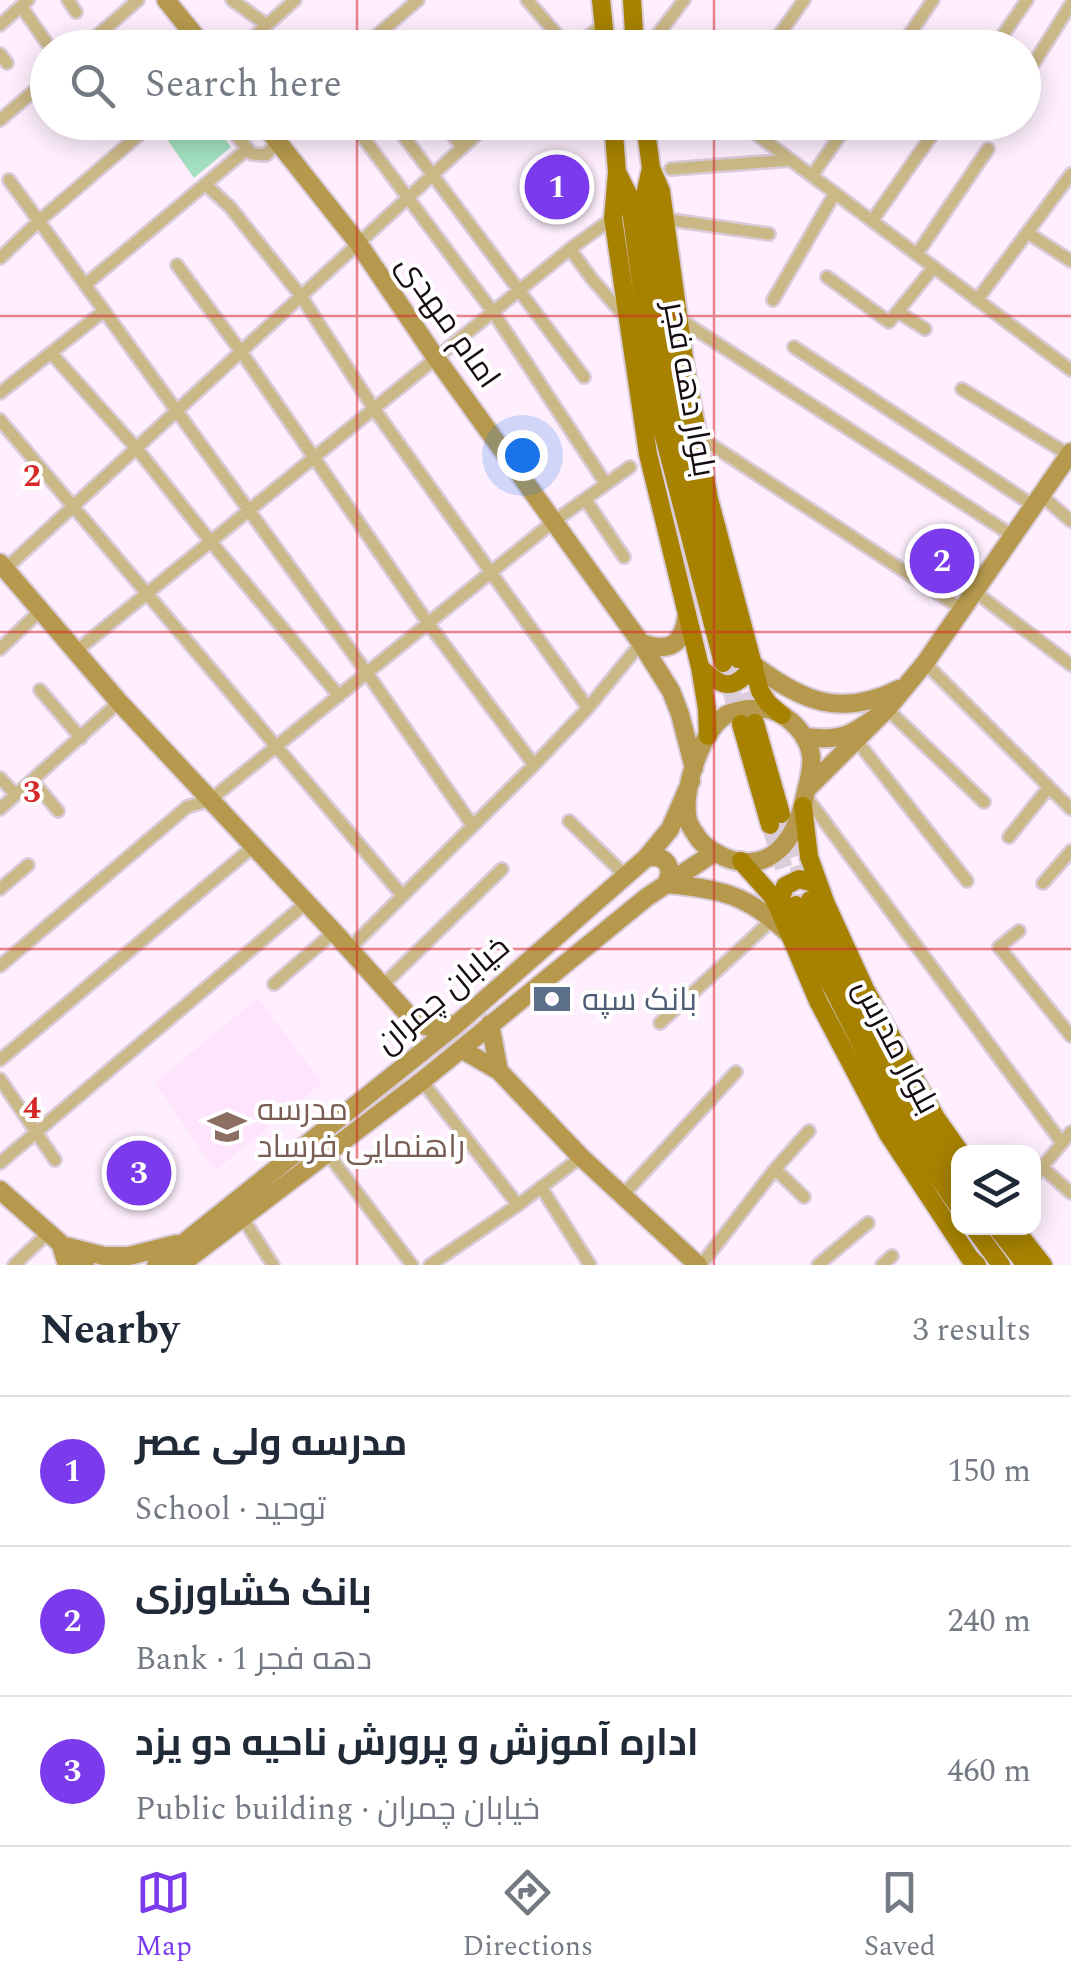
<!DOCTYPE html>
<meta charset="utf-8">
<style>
body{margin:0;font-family:Spectral,Cairo,serif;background:#f6f6f7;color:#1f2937}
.controls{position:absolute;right:30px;bottom:30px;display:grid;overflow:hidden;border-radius:20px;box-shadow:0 5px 25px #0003}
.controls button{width:90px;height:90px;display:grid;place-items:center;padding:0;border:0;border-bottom:2px solid #e0e1e3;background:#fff;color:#1f2937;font:50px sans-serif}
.you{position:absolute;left:522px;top:455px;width:35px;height:35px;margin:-25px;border:8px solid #fff;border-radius:50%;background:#1a73e8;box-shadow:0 0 0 15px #1a73e833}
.badge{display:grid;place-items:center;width:65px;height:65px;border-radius:50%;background:#7c3aed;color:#fff;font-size:32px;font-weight:700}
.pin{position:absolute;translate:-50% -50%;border:5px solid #fff;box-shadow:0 2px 10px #0006}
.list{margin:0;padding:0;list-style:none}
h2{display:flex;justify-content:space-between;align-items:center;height:130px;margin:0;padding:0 40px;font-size:42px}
h2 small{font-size:32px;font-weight:400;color:#747a83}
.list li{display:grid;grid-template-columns:65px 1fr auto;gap:30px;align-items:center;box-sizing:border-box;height:150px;padding:0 40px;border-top:2px solid #e0e1e3}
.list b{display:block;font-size:38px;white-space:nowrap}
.list p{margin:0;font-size:32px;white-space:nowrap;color:#747a83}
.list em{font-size:32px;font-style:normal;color:#747a83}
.icon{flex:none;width:55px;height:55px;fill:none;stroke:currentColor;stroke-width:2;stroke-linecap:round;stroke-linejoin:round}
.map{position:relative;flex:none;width:1071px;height:1265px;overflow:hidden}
.search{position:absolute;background:#fff;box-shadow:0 5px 25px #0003;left:30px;right:30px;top:30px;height:110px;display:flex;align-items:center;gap:25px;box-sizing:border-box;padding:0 35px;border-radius:55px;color:#747a83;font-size:38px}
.sheet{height:580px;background:#fff}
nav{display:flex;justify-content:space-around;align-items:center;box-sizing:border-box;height:140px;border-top:2px solid #e0e1e3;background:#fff;font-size:28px;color:#747a83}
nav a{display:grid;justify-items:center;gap:5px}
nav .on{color:#7c3aed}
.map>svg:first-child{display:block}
.built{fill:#fee4fd}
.green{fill:#a3e1c2}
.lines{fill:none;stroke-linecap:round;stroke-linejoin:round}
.primary-tunnel{stroke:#dccddb;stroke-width:18;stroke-dasharray:18 9;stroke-linecap:butt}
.street-casing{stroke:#dacbd9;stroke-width:16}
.secondary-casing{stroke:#dacbd9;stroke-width:22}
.primary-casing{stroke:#dacbd9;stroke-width:22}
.street{stroke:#cbb887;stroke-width:11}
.secondary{stroke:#b6994c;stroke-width:18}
.primary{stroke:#a78200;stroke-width:18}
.grid{fill:none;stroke:#d62828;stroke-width:2.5;stroke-opacity:0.55}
.labels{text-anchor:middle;stroke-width:8;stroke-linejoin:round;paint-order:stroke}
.street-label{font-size:32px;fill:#150c14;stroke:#fff}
.service-label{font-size:32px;fill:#4e5e75;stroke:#fff;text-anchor:start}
.education-label{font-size:32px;fill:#785e54;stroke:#fff;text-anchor:start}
.grid-label{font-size:32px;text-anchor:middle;font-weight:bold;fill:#d62828;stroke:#fff;stroke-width:8;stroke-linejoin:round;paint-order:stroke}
</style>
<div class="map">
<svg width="1071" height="1265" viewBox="0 0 1071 1265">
<rect width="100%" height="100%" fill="#ffeffe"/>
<path class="built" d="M258 998 322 1083 215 1171 155 1082Z"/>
<path class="green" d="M160 122 213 123 231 147 194 178 157 125Z"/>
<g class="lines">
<path class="primary-tunnel" d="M723 663 741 724
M739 666 755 723
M781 814 810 900
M770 825 796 905"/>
<g class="street-casing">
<path id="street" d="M68 0 76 12
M232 0 267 25
M527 0 569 48
M21 6 46 42
M0 25 28 0
M648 47 684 0
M83 48 138 0
M241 48 295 0
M362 48 418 0
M573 48 604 24
M770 48 804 0
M900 48 933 0
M994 48 1027 0
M0 54 7 63
M1034 63 1071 4
M0 120 48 79
M225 122 252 154 266 155 277 142
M441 122 463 147
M740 122 1071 370
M353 124 493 312 606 484
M396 126 584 377
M671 169 791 160
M812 176 849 122
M9 180 367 673 472 825
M206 185 230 207 301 296 374 409 588 708
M664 219 769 234
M872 221 941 122
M1028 233 1071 261
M570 249 592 279 627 319
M917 254 988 149
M0 258 39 221 154 122
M177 265 242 353 428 623 534 765
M827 277 889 322 934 267
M85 285 246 150
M773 300 835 193
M977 300 1071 174
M898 312 925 329
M678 318 1013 536
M794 347 1034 506
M51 353 137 449 211 542 339 696
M962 389 1069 455
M0 393 104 311
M0 420 402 895
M698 436 962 609
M1042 496 1071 521
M585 499 624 557
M3 571 490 122
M974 591 1071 665
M0 649 40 611
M75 652 570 249 613 218
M925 663 1071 809
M40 690 81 738
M887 709 984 802
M857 741 967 881
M0 778 16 795
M33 781 58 811
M805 795 1062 1143
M0 809 119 702
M569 821 626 876
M1009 837 1049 787
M1043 883 1071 851
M0 889 28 865
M1019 931 999 947 1071 1036
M350 948 534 765 588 708 641 643
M0 966 187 807 210 800 553 522 630 467
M274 984 334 932
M383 985 502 869
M660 1023 773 919
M0 1060 254 846
M0 1079 55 1160
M422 1081 518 1205
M328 1154 412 1265
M0 1163 306 903
M1042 1167 1071 1193
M775 1169 804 1197
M1034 1177 1071 1132
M541 1187 590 1265
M623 1195 736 1072
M242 1217 273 1265
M14 1265 48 1233
M430 1265 518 1205 581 1157
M701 1265 775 1169 809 1131
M818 1265 868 1223
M882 1265 892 1256"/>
</g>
<g class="secondary-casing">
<path id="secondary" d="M166 0 205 48
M262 122 358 243 436 358 641 643 671 691 680 714 694 768
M0 563 119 702 334 932 414 1021C428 1030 437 1028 454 1024
M641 643C670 653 683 645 687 614
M754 665C803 702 841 718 899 689
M748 709C756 709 765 708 771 710 790 716 808 735 811 755 813 769 807 786 804 800 795 840 770 876 724 857 712 851 701 845 695 833 693 831 688 822 688 820 681 792 701 730 726 715 732 712 742 710 748 709Z
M887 709 925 663 1071 452
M804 737C846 742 854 733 887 709L807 789
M646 858C665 853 675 867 666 884 723 889 748 895 790 935
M490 1024 499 1071
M461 1049 499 1071 581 1157 698 1265
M0 1190 85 1265
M67 1265 61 1245 104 1256H129L176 1244
M156 1265 457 1024 630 872 646 858 670 829 691 781
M180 1265 422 1081 647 897 715 852"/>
</g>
<g class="primary-casing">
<path id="primary" d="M601 0 606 48
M632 0 635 48
M613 122 617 172 629 196 660 421 723 663
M645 122 651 168 645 195 662 330 678 426 738 659
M651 168 661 191 685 366 709 499 760 691 768 703 782 715
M617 172 613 218 648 454 700 667 707 709 708 736
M701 668C722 689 735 691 754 665
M755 723 781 814
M741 724 770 825
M803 806 809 857 826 904 865 989 936 1118 960 1152
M741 861 772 896 778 907 818 1001 888 1134 969 1257 977 1265
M810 900 851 1000 929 1139 958 1177
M796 905 828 979 904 1128 958 1206
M778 907 785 886 799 879 818 884
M974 1228 1001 1265
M997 1228 1026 1265
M1014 1228 1043 1265"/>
</g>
<use href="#street" class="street"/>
<use href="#secondary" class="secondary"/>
<use href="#primary" class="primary"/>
</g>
<path class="grid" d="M357 0V48M714 0V48M357 122V1265M714 122V1265M0 316H1071M0 632H1071M0 949H1071"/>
<defs>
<g id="bank-bare" transform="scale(3)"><path d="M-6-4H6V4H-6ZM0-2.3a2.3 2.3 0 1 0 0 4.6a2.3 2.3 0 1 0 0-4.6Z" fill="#5c6f8a" stroke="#fff" stroke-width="2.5" paint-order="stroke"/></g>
<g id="school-bare" transform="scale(3)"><path d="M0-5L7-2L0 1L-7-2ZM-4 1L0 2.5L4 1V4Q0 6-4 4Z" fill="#8d6e63" stroke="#fff" stroke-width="2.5" paint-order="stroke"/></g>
</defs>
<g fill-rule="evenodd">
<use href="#bank-bare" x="552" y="999"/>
<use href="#school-bare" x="227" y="1127"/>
</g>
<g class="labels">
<g class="street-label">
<text transform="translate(449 321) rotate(55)" y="11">امام مهدی</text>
<text transform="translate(690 389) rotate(80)" y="11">بلوار دهه فجر</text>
<text transform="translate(442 994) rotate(-40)" y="11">خیابان چمران</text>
<text transform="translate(897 1046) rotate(62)" y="11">بلوار مدرس</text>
</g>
<g class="service-label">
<text x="582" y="1010">بانک سپه</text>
</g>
<g class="education-label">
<text x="257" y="1120">مدرسه<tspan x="257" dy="37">راهنمایی فرساد</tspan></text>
</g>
</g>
<g class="grid-label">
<text x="32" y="486">2</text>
<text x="32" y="802">3</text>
<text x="32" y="1118">4</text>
</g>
</svg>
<div class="controls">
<button><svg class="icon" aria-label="layers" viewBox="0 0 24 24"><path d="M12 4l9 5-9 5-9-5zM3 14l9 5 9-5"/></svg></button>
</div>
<div class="you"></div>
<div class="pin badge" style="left:557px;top:187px">1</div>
<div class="pin badge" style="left:942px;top:561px">2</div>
<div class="pin badge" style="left:139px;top:1173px">3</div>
<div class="search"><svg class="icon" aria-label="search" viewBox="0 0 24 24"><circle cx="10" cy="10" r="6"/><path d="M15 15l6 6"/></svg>Search here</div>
</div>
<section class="sheet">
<h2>Nearby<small>3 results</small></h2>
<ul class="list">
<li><span class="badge">1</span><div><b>مدرسه ولی عصر</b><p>School · توحید</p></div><em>150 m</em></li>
<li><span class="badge">2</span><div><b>بانک کشاورزی</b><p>Bank · دهه فجر 1</p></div><em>240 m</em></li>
<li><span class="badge">3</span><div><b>اداره آموزش و پرورش ناحیه دو یزد</b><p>Public building · خیابان چمران</p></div><em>460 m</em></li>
</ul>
</section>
<nav>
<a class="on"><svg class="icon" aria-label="map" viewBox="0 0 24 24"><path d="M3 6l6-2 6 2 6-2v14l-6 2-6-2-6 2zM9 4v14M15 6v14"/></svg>Map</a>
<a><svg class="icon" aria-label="directions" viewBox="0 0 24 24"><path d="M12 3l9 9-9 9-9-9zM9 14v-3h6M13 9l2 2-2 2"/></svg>Directions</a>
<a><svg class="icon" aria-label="saved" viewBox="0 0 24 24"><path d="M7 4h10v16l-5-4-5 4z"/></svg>Saved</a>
</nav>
